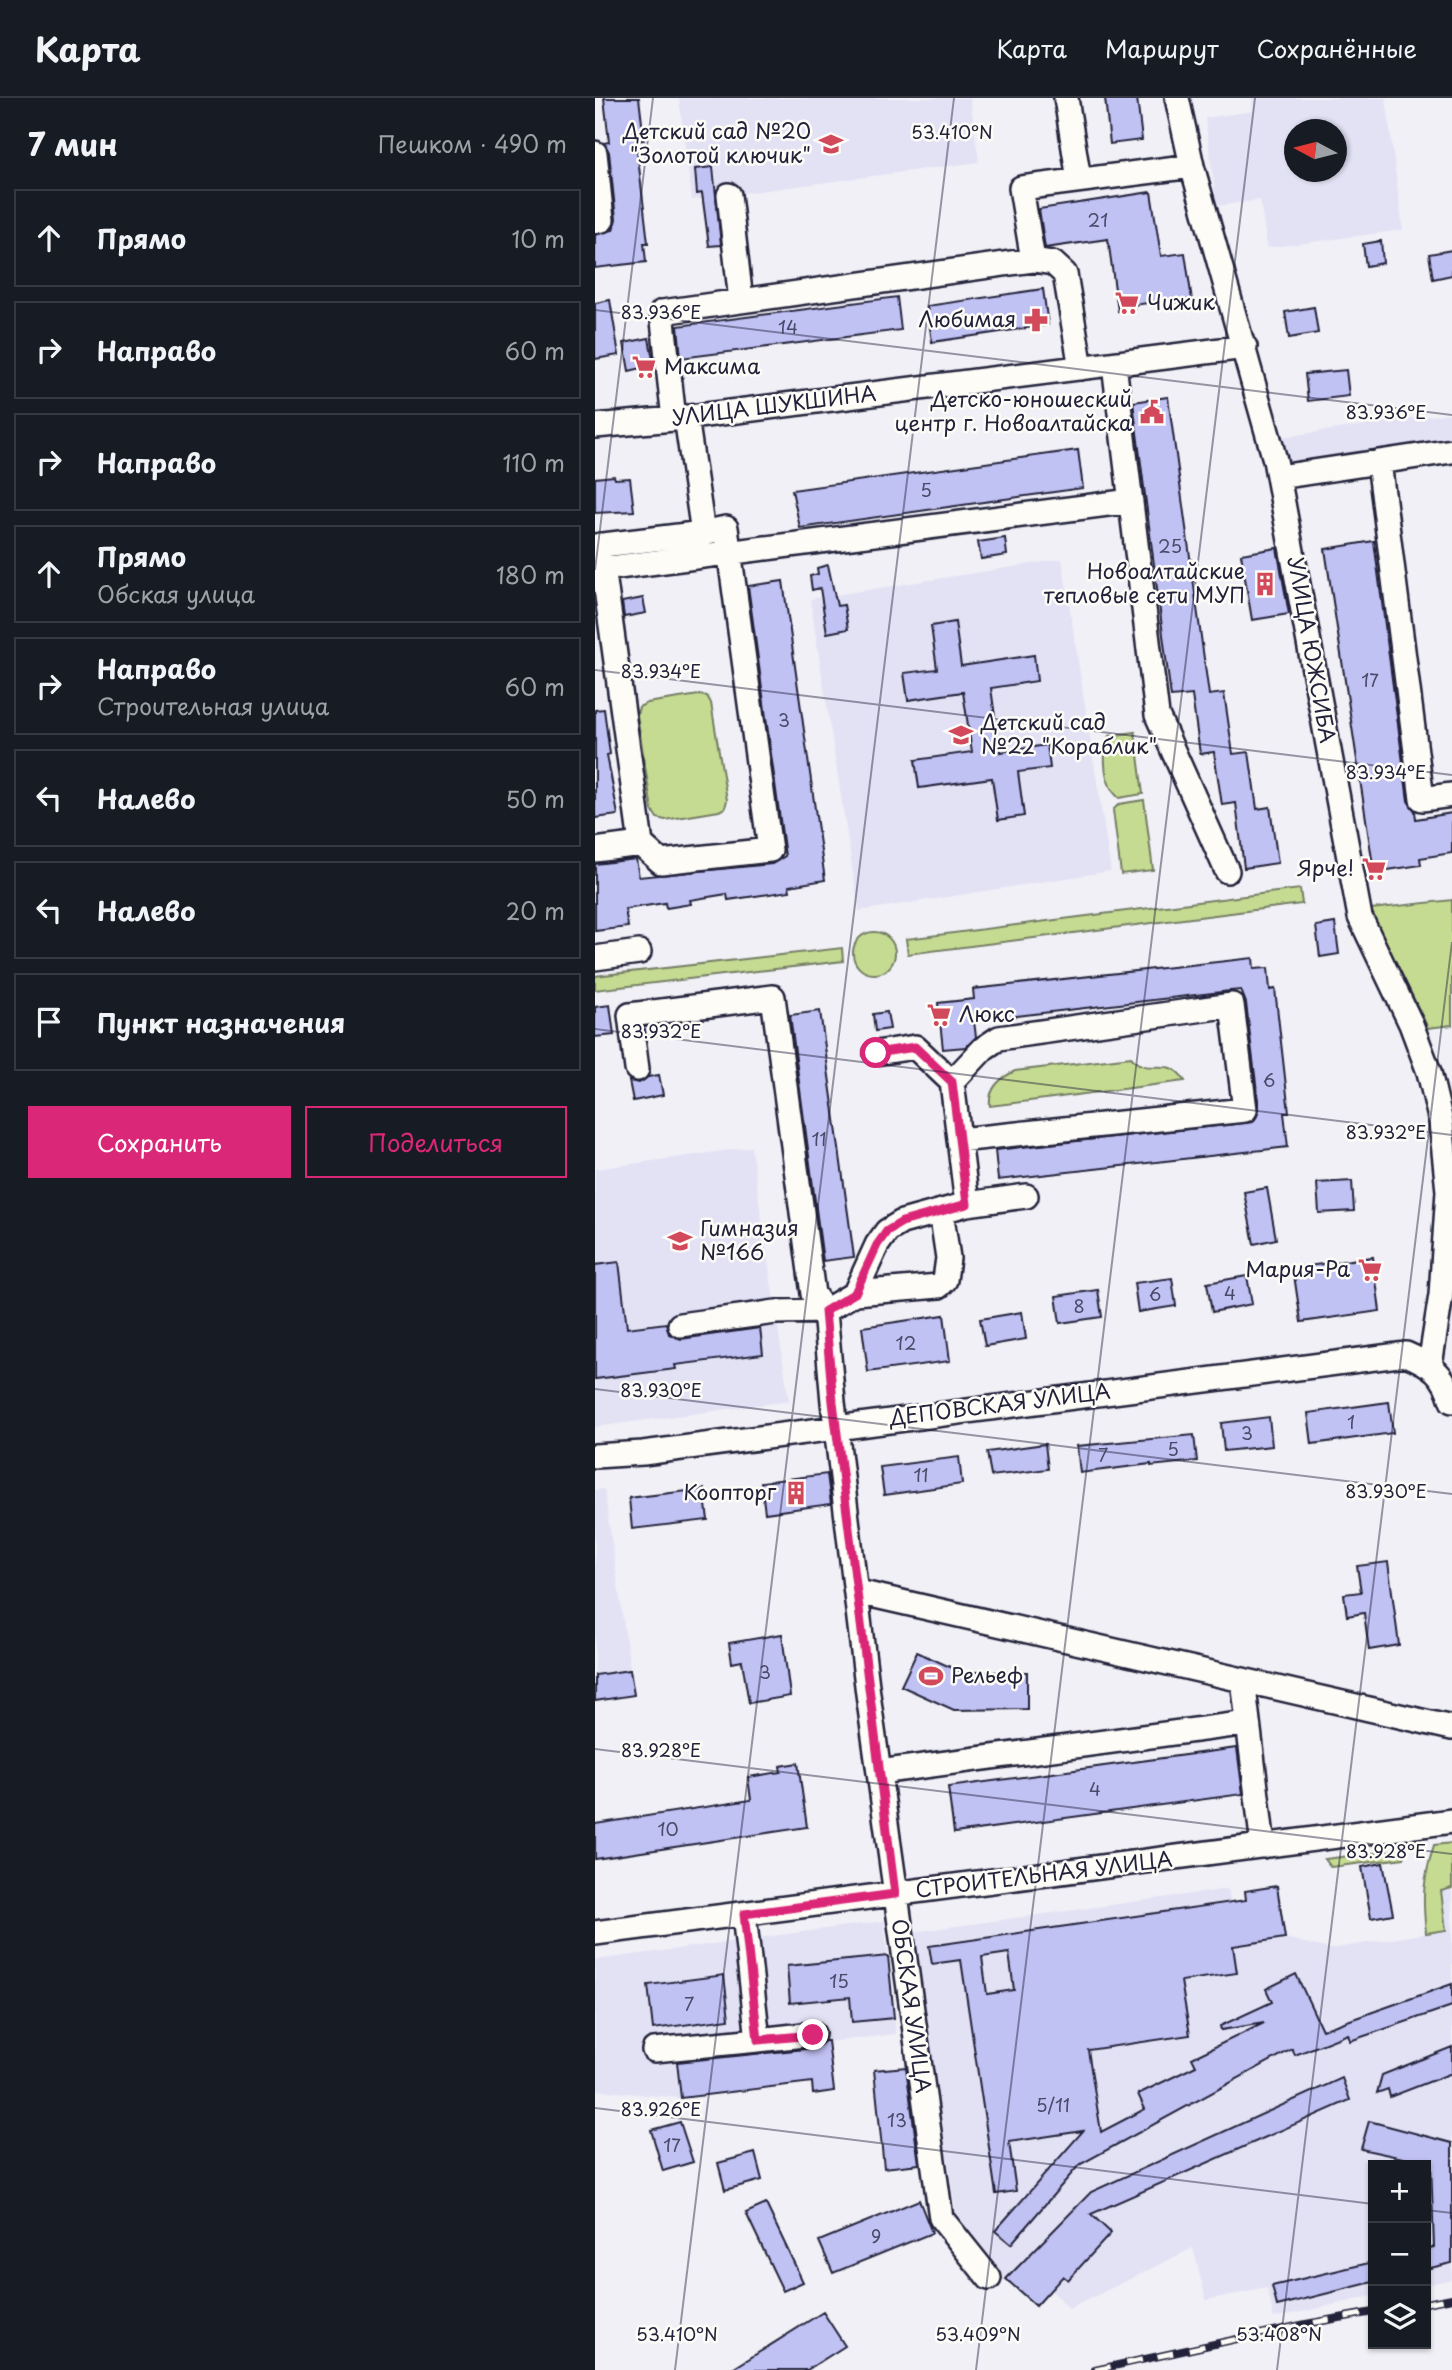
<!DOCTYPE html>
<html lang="ru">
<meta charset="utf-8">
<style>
body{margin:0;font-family:"Playpen Sans",sans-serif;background:#242831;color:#f1f3f6}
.controls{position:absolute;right:21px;bottom:21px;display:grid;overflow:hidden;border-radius:0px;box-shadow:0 2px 5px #0004}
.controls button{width:63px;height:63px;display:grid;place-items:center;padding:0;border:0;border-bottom:2px solid #363941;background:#171b24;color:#f1f3f6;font:35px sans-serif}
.compass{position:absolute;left:689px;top:21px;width:63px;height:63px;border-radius:50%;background:#171b24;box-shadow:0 2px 5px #0004;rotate:277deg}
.stop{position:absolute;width:21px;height:21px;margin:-16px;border:5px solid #db2777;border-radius:50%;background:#fff}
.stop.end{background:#db2777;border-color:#fff;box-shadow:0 2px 7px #0008}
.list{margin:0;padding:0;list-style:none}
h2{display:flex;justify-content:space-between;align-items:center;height:91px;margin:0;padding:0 28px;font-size:30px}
h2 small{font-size:23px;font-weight:400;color:#9ea1a6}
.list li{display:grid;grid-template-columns:46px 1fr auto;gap:21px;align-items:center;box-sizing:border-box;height:98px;margin:0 14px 14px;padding:0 14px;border:2px solid #363941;border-radius:0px}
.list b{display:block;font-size:26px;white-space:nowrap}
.list p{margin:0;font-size:23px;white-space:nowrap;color:#9ea1a6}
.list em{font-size:23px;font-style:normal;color:#9ea1a6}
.actions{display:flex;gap:14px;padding:21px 28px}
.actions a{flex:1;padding:16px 0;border:2px solid #db2777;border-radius:0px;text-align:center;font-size:24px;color:#db2777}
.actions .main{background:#db2777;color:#fff}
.icon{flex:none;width:38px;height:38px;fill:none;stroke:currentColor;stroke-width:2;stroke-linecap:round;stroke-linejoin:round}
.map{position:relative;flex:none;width:857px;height:2272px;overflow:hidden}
header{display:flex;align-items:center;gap:42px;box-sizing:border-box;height:98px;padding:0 35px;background:#171b24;border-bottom:2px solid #363941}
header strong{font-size:33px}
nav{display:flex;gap:38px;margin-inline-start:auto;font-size:24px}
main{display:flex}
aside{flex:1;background:#171b24}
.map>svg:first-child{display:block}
.built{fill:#e3e2f5;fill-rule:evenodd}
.green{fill:#c5db91;stroke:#747e66;stroke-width:2}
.building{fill:#c1c2f4;stroke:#22223b;stroke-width:2;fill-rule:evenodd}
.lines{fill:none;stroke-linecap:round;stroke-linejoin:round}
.minor-casing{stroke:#22223b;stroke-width:28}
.minor{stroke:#fdfcf7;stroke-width:23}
.rail-casing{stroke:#22223b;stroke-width:8}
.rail{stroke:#fdfcf7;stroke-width:5;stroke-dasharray:16;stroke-linecap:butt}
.route{stroke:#db2777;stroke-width:9}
.ticks{fill:none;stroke:#22223b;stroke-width:2;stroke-opacity:0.45}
.labels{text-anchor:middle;stroke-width:5;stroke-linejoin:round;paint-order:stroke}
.number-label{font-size:18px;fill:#4a4a69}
.poi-label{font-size:21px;fill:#22223b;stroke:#fdfcf7;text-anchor:end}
.street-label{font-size:21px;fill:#22223b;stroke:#fdfcf7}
.ticks-label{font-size:18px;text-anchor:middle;fill:#22223b;stroke:#fdfcf7;stroke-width:5;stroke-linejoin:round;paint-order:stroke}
</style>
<header>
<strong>Карта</strong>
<nav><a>Карта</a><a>Маршрут</a><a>Сохранённые</a></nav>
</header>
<main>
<aside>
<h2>7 мин<small>Пешком · 490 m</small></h2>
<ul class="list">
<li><svg class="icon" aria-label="ahead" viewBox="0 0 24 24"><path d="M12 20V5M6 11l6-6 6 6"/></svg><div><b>Прямо</b></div><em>10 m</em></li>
<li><svg class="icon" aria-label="right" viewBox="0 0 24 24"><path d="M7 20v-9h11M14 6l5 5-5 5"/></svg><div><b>Направо</b></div><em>60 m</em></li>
<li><svg class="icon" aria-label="right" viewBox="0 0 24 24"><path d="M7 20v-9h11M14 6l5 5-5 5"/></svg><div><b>Направо</b></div><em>110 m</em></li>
<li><svg class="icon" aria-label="ahead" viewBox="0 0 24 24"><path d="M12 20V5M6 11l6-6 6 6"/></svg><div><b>Прямо</b><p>Обская улица</p></div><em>180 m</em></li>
<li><svg class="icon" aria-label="right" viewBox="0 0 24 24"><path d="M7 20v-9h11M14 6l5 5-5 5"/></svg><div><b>Направо</b><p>Строительная улица</p></div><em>60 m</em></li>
<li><svg class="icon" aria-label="left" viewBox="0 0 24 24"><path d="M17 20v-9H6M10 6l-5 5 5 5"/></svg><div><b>Налево</b></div><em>50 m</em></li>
<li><svg class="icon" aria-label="left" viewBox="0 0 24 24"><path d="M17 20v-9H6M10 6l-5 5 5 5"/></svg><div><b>Налево</b></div><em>20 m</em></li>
<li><svg class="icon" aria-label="arrive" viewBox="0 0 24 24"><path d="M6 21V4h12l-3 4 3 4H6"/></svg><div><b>Пункт назначения</b></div></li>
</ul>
<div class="actions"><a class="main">Сохранить</a><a>Поделиться</a></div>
</aside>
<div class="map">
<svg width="857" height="2272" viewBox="0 0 857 2272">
<rect width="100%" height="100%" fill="#f1f0f6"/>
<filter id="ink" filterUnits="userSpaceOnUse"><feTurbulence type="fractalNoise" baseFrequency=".0143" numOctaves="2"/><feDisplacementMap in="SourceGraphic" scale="14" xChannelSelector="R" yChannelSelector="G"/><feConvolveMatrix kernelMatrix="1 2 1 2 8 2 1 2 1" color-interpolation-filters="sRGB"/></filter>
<g filter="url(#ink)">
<path class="built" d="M84 0H375L384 64 97 102Z
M657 0H791L808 132 672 150 665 102 622 108 610 20 658 13ZM699 32H741V74H699Z
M857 315V344L690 368 686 339Z
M467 461 516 773 264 813 215 501Z
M156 1049 194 1303 0 1329V1071Z
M9 1391 39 1597 0 1603V1392Z
M857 1790V2181L831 2187V2067H778V2198L679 2220 672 2190 611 2202 598 2150 474 2211 456 2192 441 2208 411 2181 362 2122 317 1834 633 1791 644 1847 690 1840 735 1851 851 1832 846 1792Z
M289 1823 301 1936 82 1962 86 2000 0 1992V1862Z"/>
<path class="green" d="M104 597 112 598 116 605 132 702 130 710 124 713 70 722 62 720 57 712 42 617 44 609 52 605Z
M540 634 548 696 524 700C508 687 507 655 514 638Z
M549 702 558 772 526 776 518 712 524 706Z
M705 791 707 806 313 856 311 841Z
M857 802V927L833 930 775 811Z
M258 855a21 21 0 1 1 42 0a21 21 0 1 1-42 0Z
M247 850 248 863 0 892V878Z
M536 959C554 981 573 955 590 983L395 1008C393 991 405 980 420 973Z
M857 1745V1790L846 1793 851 1832 831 1835C827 1798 828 1783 839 1747Z
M812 1751 809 1760 736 1769 730 1761Z"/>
<path class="building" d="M9 0H44L49 42 41 43 53 145H49L51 164 0 170V137L18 132 21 121 14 54 9 45 14 44Z
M510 0H542L547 42 515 46Z
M118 69 126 147 114 148 107 95 102 96 100 71Z
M556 94 566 158 590 155 597 202 579 204V201L539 207V210L523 213 513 141 450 150 444 111Z
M786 143 788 165 771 168 768 146Z
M857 152V177L838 181 834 156Z
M448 191 453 227 337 244 332 208Z
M302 199 306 232 86 260 83 228Z
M15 202 24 257 0 261V205Z
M719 209 723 235 694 240 690 214Z
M54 240 59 267 34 273 29 245Z
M751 272 754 298 713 303 710 276Z
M573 299 614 597 629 595 638 656 654 654 662 711 675 709 683 765 649 770 641 705 627 707 619 654 605 656 597 597 576 599 538 304Z
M483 352 488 390 205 430 197 392Z
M19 378 20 381 35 380 39 413 0 415V380Z
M410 440 412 457 386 461 383 444Z
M779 443 813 703 820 713 821 721 857 715V755L825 760 826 767 779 774 730 451Z
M682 450 694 516 657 522 646 456Z
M233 467 242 508 249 507 253 531 232 535 225 490 217 492 215 478 223 476 222 470Z
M188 483 230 782 194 788 195 793 133 802 132 796 95 802 96 806 71 810 70 805 30 811 33 829 0 833V766L41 761 44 779 177 766 190 758 153 488Z
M48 500 51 515 29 519 27 504Z
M360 524 366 568 439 557 442 583 396 590 405 654 452 647 455 670 423 674 429 718 403 722 397 680 324 690 320 662 377 654 368 594 313 602 309 575 342 571 336 528Z
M9 611 15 656 12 657 23 717 0 720V612Z
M740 825 744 856 725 859 721 828Z
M658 860 659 871 673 870 675 892 680 891 694 1015H689L693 1049 403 1082 400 1052 658 1024 662 1018 664 1010 651 905 646 892 635 893 379 923 381 939 371 949 348 951 343 905 379 901 378 891Z
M15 907 19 937 0 939V909Z
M225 913 259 1159 228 1163 195 917Z
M292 914 295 931 280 933 278 916Z
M64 977 68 997 38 1003 34 983 44 985 53 979Z
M757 1083 759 1113 724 1115 722 1085Z
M672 1090 681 1141 659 1146 649 1094Z
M778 1159 785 1213 706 1224 698 1170Z
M24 1164 32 1230 71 1225 74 1236 86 1241 165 1230 168 1256 80 1267 81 1271 0 1281V1167Z
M652 1178 657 1206 617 1214 612 1185Z
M577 1180 581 1208 543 1214 539 1185Z
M503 1192 507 1219 465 1225 461 1198Z
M427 1214 431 1241 390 1248 385 1221Z
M349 1217 355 1263 273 1274 267 1229Z
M794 1304 798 1335 717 1346 713 1315Z
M674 1319 677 1348 629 1353 626 1325Z
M599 1337 602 1363 556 1368V1366L485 1375 482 1348Z
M450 1346 453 1371 396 1378 392 1354Z
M364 1359 367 1386 289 1397 285 1369Z
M232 1376 236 1406 170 1415 166 1384Z
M109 1391 113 1422 37 1431 34 1400Z
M793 1464 804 1547 774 1552 769 1515 752 1518 749 1496 766 1494 762 1468Z
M187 1536 195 1598 154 1605 147 1563 137 1565 134 1545Z
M322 1554 366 1574H432V1611L359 1612 306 1588Z
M35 1572 39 1597 0 1603V1577Z
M642 1650 648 1696 359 1735 353 1689Z
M203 1665 212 1729 0 1761V1726L156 1702 153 1679 186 1674 185 1668Z
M788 1765 798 1816 776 1820 767 1769Z
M682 1788 690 1840 638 1848 642 1875 586 1883 595 1937 493 1952 506 2034 550 2011 543 1996 601 1968 597 1960 669 1925 626 1932 625 1928 677 1904 671 1891 701 1876 727 1932 857 1886V1908L755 1943 753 1936 700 1957 697 1951 484 2067 416 2146 400 2133 488 2033 414 2044 421 2093 401 2096 366 1862 337 1866 334 1848 651 1802 650 1793ZM414 1855 419 1892 392 1896 387 1859Z
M293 1858 299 1920 257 1924 255 1899 195 1905 192 1868Z
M129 1877 134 1921 58 1931 53 1887Z
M230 1943H233L239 1993 218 1996 217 1984 86 2000 82 1964 220 1950Z
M857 1949V1975L795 1999 793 1991 782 1995 787 1977Z
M311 1969 324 2066 289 2070 279 1972Z
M747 1980 755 2002 496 2116 516 2135 473 2182 468 2178 441 2208 411 2181 496 2094Z
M774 2023 857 2045V2165L831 2171V2151L839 2149 836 2066 766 2051Z
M85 2024 98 2064 68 2073 56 2032Z
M160 2055 167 2082 130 2092 123 2065Z
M324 2102 337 2135 238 2175 224 2143Z
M171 2106 208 2184 188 2193 151 2115Z
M778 2164V2184L682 2208 677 2188Z
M228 2214 250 2248 212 2272H136Z"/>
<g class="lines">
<g class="minor-casing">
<path id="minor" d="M471 0 484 82
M582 0 597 68 680 362 765 819 816 926 834 974 846 1024 853 1093 846 1197 835 1267
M0 55 7 122 0 123
M134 97 146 203
M438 162 426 90 597 68
M519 266 562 617 632 773
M79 321 67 214 438 162 458 165 470 176 486 270
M0 328 79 321 650 249
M784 364 827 701 857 697
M684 379 857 353
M5 447 46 746
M0 448 108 435 91 319
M0 472 536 403
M0 752 46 746 66 764 175 752 131 430 108 435
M0 860 44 854
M281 955 320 949 357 984
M42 971 35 917 178 899 218 1196 230 1213 238 1304 273 1596 346 2120 394 2180
M372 1106 431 1098
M260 1195 344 1188 350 1182 353 1160 346 1113
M85 1227 181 1214 230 1213 260 1195 282 1147 292 1133 307 1124 372 1106 357 984 389 950 404 940 637 907 650 1012 364 1042
M0 1358 48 1355 811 1256C837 1267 849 1275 857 1303
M263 1494 857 1630
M648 1582 668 1748
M284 1674 653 1625
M0 1835 857 1723
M163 1942 218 1936
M59 1952 163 1942 149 1816"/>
</g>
<use href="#minor" class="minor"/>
<g class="rail-casing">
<path id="rail" d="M831 2205 857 2200
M500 2272 711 2226 778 2214"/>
</g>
<use href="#rail" class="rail"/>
</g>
</g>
<g class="lines" filter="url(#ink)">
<path class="route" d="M218 1937 163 1942 149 1816 300 1796 238 1304 230 1213 260 1195 282 1147 292 1133 307 1124 372 1106 357 984 320 949 281 955"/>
</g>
<path class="ticks" d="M0 212 857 317M0 472 58 0M0 572 857 677M0 931 857 1037M0 1291 857 1396M0 1651 857 1756M0 2010 778 2106M831 2112 857 2115M80 2272 359 0M381 2272 660 0M682 2272 857 844"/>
<defs>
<g id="school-bare" transform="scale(1.89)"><path d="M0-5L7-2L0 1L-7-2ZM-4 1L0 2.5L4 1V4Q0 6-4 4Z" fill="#d1495b" stroke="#fdfcf7" stroke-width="2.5" paint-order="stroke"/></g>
<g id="supermarket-bare" transform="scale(1.89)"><path d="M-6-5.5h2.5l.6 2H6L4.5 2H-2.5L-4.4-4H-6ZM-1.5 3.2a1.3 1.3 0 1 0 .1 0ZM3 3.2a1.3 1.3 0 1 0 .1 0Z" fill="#d1495b" stroke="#fdfcf7" stroke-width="2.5" paint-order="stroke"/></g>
<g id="pharmacy-bare" transform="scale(1.89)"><path d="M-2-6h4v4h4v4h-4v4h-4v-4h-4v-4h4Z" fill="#d1495b" stroke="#fdfcf7" stroke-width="2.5" paint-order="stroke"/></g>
<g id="civic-bare" transform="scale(1.89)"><path d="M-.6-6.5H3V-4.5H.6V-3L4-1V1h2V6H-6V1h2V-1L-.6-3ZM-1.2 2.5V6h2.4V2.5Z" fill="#d1495b" stroke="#fdfcf7" stroke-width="2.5" paint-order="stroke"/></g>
<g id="building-bare" transform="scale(1.89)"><path d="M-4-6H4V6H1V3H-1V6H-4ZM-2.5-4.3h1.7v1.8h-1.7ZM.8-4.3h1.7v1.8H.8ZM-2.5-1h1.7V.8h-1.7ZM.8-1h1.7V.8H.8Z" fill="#d1495b" stroke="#fdfcf7" stroke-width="2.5" paint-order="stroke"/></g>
<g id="stadium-bare" transform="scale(1.89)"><path d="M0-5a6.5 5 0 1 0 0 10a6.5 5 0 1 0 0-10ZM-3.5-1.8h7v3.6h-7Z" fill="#d1495b" stroke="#fdfcf7" stroke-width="2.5" paint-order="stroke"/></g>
</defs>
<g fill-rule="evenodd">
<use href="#school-bare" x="236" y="46"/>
<use href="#supermarket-bare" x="532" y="205"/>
<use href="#pharmacy-bare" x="441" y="222"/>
<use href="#supermarket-bare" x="49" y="269"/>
<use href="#civic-bare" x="557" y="314"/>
<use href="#building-bare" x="670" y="486"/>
<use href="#school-bare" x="366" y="637"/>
<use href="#supermarket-bare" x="779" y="771"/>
<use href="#supermarket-bare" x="344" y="917"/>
<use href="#school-bare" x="85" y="1143"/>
<use href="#supermarket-bare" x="775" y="1172"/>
<use href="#building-bare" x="201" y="1395"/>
<use href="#stadium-bare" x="336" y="1578"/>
</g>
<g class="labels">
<g class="number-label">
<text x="503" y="129">21</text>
<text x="193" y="236">14</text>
<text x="331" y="399">5</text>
<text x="575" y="455">25</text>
<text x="775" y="589">17</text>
<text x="189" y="629">3</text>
<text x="674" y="989">6</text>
<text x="224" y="1048">11</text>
<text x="635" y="1202">4</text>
<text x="560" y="1203">6</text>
<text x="484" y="1215">8</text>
<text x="311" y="1252">12</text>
<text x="756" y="1331">1</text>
<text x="652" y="1342">3</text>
<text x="578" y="1358">5</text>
<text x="508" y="1364">7</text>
<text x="326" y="1384">11</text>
<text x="170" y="1581">3</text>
<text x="500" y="1698">4</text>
<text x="73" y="1738">10</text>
<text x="244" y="1890">15</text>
<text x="94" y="1913">7</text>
<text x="458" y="2014">5/11</text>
<text x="302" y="2029">13</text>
<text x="77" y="2054">17</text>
<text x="281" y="2145">9</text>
</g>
<g class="poi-label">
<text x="216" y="41">Детский сад №20<tspan x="216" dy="24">"Золотой ключик"</tspan></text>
<text x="552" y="212" text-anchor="start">Чижик</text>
<text x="421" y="229">Любимая</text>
<text x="69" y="276" text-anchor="start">Максима</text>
<text x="537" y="309">Детско-юношеский<tspan x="537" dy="24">центр г. Новоалтайска</tspan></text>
<text x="650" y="481">Новоалтайские<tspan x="650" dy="24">тепловые сети МУП</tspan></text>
<text x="386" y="632" text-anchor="start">Детский сад<tspan x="386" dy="24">№22 "Кораблик"</tspan></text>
<text x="759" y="778">Ярче!</text>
<text x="364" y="924" text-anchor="start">Люкс</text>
<text x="105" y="1138" text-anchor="start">Гимназия<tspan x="105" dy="24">№166</tspan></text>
<text x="755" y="1179">Мария-Ра</text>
<text x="181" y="1402">Коопторг</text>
<text x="356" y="1585" text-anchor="start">Рельеф</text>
</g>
<g class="street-label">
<text transform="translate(179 308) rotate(-7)" y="7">УЛИЦА ШУКШИНА</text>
<text transform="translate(716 552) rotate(80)" y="7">УЛИЦА ЮЖСИБА</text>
<text transform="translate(405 1307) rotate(-7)" y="7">ДЕПОВСКАЯ УЛИЦА</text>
<text transform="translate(449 1777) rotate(-7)" y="7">СТРОИТЕЛЬНАЯ УЛИЦА</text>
<text transform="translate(316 1908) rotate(82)" y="7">ОБСКАЯ УЛИЦА</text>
</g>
</g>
<g class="ticks-label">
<text x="357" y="41">53.410°N</text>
<text x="66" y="221">83.936°E</text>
<text x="791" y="321">83.936°E</text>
<text x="66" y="580">83.934°E</text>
<text x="791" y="681">83.934°E</text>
<text x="66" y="940">83.932°E</text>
<text x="791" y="1041">83.932°E</text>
<text x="66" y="1299">83.930°E</text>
<text x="791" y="1400">83.930°E</text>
<text x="66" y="1659">83.928°E</text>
<text x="791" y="1760">83.928°E</text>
<text x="66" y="2018">83.926°E</text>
<text x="82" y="2243">53.410°N</text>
<text x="383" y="2243">53.409°N</text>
<text x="684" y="2243">53.408°N</text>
</g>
</svg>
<div class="controls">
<button>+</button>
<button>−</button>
<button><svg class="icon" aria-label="layers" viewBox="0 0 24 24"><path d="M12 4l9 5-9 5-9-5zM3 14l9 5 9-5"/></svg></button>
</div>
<svg class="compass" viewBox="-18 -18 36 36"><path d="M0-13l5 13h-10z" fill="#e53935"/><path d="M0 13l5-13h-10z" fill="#9ea1a6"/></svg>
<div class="stop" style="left:281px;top:955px"></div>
<div class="stop end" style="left:218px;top:1937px"></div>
</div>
</main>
